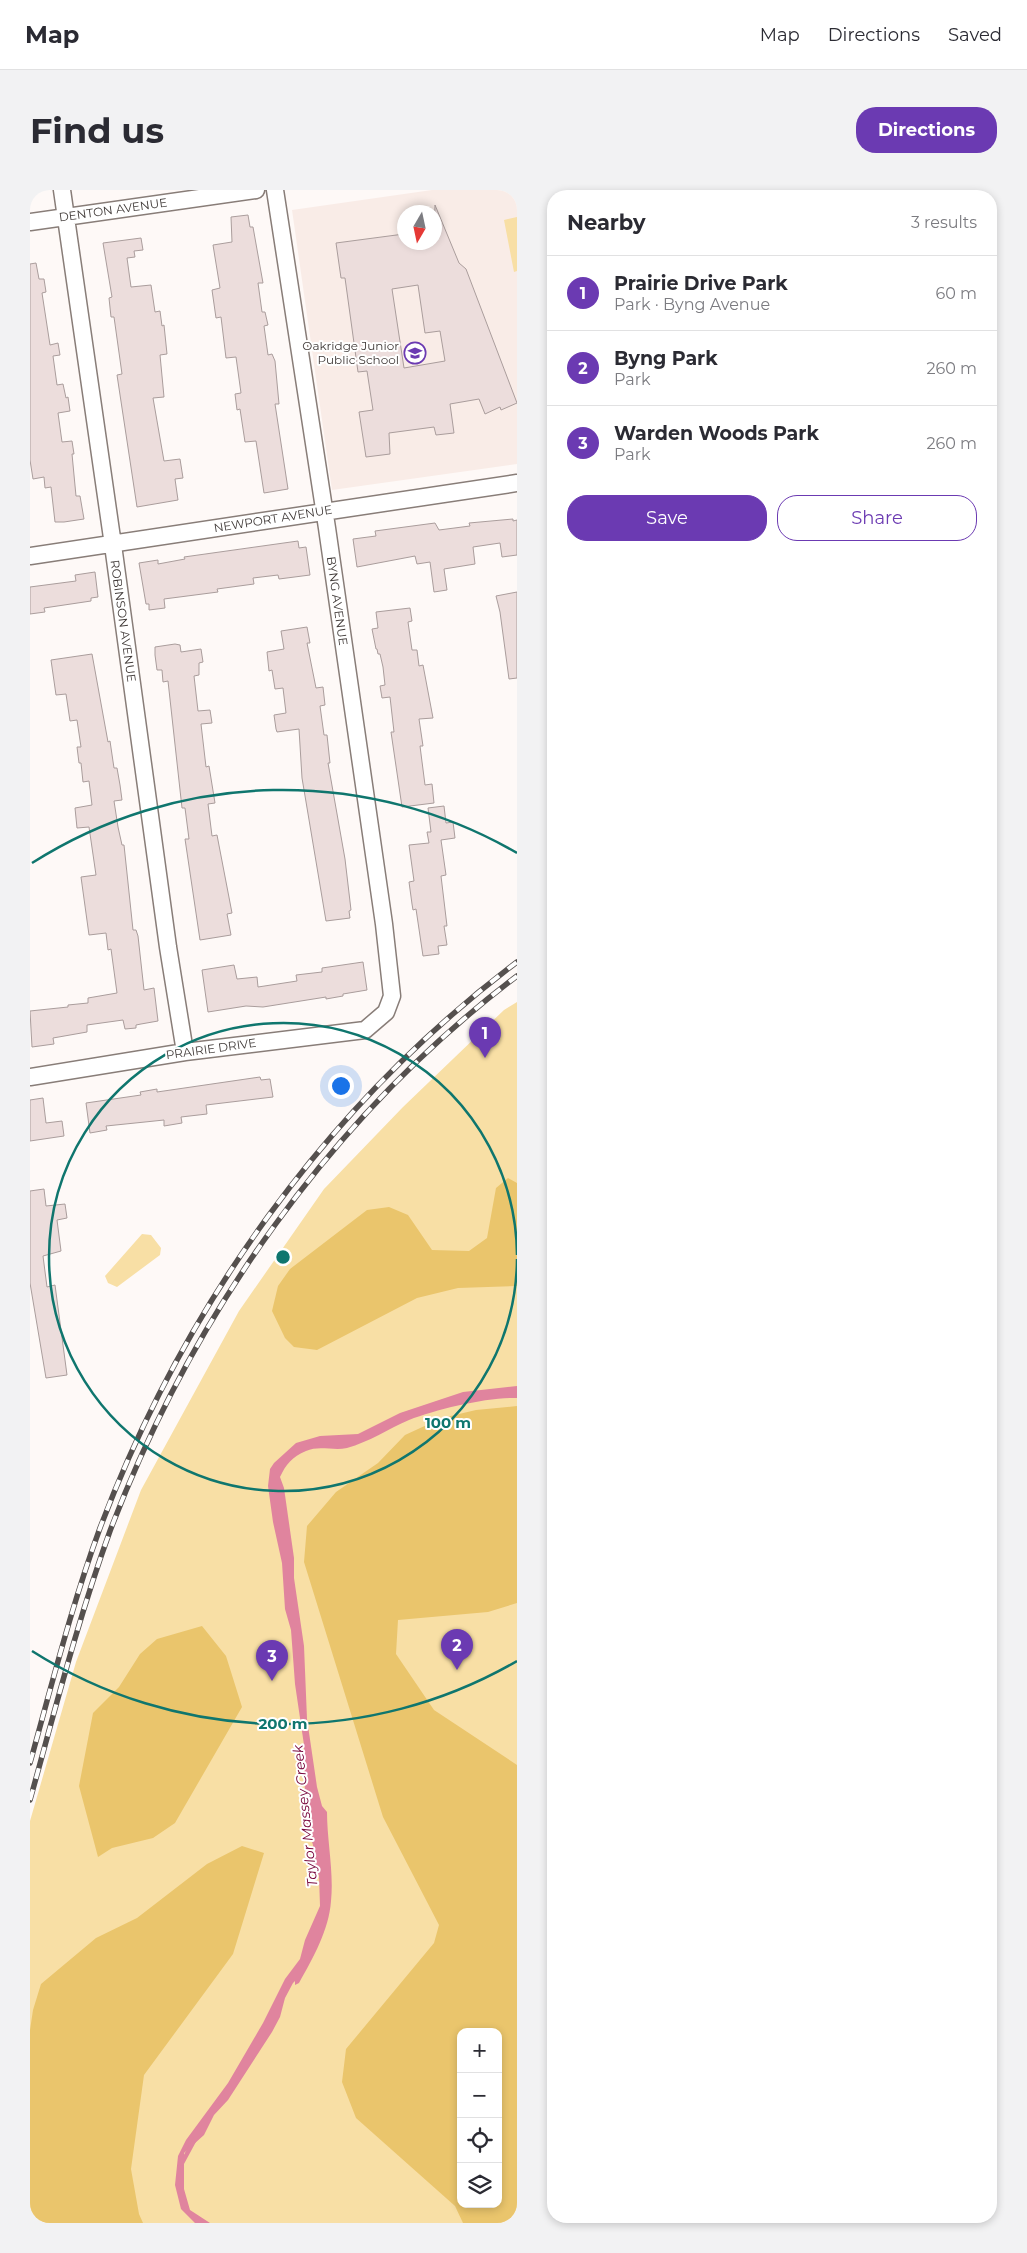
<!DOCTYPE html>
<meta charset="utf-8">
<style>
body{margin:0;font-family:Montserrat,sans-serif;background:#f2f2f3;color:#2b2b33}
.controls{position:absolute;right:15px;bottom:15px;display:grid;overflow:hidden;border-radius:10px;box-shadow:0 2px 8px #0003}
.controls button{width:45px;height:45px;display:grid;place-items:center;padding:0;border:0;border-bottom:1px solid #e1e1e2;background:#fff;color:#2b2b33;font:25px sans-serif}
.compass{position:absolute;left:367px;top:15px;width:45px;height:45px;border-radius:50%;background:#fff;box-shadow:0 2px 8px #0003;rotate:189deg}
.you{position:absolute;left:310px;top:895px;width:18px;height:18px;margin:-12px;border:4px solid #fff;border-radius:50%;background:#1a73e8;box-shadow:0 0 0 8px #1a73e833}
.badge{display:grid;place-items:center;width:32px;height:32px;border-radius:50%;background:#6b3ab2;color:#fff;font-size:16px;font-weight:700}
.pin{position:absolute;translate:-50% -41px;filter:drop-shadow(0 1px 2px #0008)}
.pin::after{content:'';position:absolute;top:26px;width:18px;height:15px;background:inherit;clip-path:polygon(0 0,100% 0,50% 100%)}
.list{margin:0;padding:0;list-style:none}
h2{display:flex;justify-content:space-between;align-items:center;height:65px;margin:0;padding:0 20px;font-size:21px}
h2 small{font-size:16px;font-weight:400;color:#7c7c81}
.list li{display:grid;grid-template-columns:32px 1fr auto;gap:15px;align-items:center;box-sizing:border-box;height:75px;padding:0 20px;border-top:1px solid #e1e1e2}
.list b{display:block;font-size:19px;white-space:nowrap}
.list p{margin:0;font-size:16px;white-space:nowrap;color:#7c7c81}
.list em{font-size:16px;font-style:normal;color:#7c7c81}
.actions{display:flex;gap:10px;padding:15px 20px}
.actions a{flex:1;padding:11px 0;border:1px solid #6b3ab2;border-radius:20px;text-align:center;font-size:18px;color:#6b3ab2}
.actions .main{background:#6b3ab2;color:#fff}
.icon{flex:none;width:28px;height:28px;fill:none;stroke:currentColor;stroke-width:2;stroke-linecap:round;stroke-linejoin:round}
.map{position:relative;flex:none;width:487px;height:2033px;overflow:hidden;border-radius:20px}
header{display:flex;align-items:center;gap:30px;box-sizing:border-box;height:70px;padding:0 25px;background:#fff;border-bottom:1px solid #e1e1e2}
header strong{font-size:24px}
nav{display:flex;gap:28px;margin-inline-start:auto;font-size:18px}
.intro{display:flex;align-items:center;justify-content:space-between;box-sizing:border-box;height:120px;padding:0 30px}
h1{margin:0;font-size:35px}
.button{padding:12px 22px;border-radius:20px;background:#6b3ab2;color:#fff;font-size:18px;font-weight:700}
main{display:flex;gap:30px;padding:0 30px}
aside{flex:1;background:#fff;border-radius:20px;box-shadow:0 2px 8px #0003}
.map>svg:first-child{display:block}
.built{fill:#f9ece7;fill-rule:evenodd}
.green{fill:#f8dfa5;fill-rule:evenodd}
.forest{fill:#eac56c;fill-rule:evenodd}
.water{fill:#e0849e}
.lines{fill:none;stroke-linecap:round;stroke-linejoin:round}
.stream{stroke:#e0849e;stroke-width:4.5}
.building{fill:#ecdddc;stroke:#aa9d9c;fill-rule:evenodd}
.street-casing{stroke:#887d78;stroke-width:19}
.street{stroke:#fff;stroke-width:16}
.rail-casing{stroke:#55504e;stroke-width:5.5}
.rail{stroke:#fff;stroke-width:4;stroke-dasharray:11;stroke-linecap:butt}
.ring{fill:none;stroke:#0f766e;stroke-width:2.5}
.labels{text-anchor:middle;stroke-width:4;stroke-linejoin:round;paint-order:stroke}
.street-label{font-size:12px;fill:#3f3937;stroke:#fff}
.poi-label{font-size:12px;fill:#3f3937;stroke:#fff;text-anchor:end}
.water-label{font-size:14px;font-style:italic;fill:#750038;stroke:#fff}
.centre{fill:#0f766e;stroke:#fff;stroke-width:2.5}
.ring-label{font-size:15px;text-anchor:middle;font-weight:bold;fill:#0f766e;stroke:#fff;stroke-width:4;stroke-linejoin:round;paint-order:stroke}
</style>
<header>
<strong>Map</strong>
<nav><a>Map</a><a>Directions</a><a>Saved</a></nav>
</header>
<div class="intro"><h1>Find us</h1><a class="button">Directions</a></div>
<main>
<div class="map">
<svg width="487" height="2033" viewBox="0 0 487 2033">
<rect width="100%" height="100%" fill="#fef9f7"/>
<path class="built" d="M402 0H487V274L302 300 262 20ZM374 22H404V52H374Z"/>
<path class="green" d="M487 27V81L484 82 474 30Z
M487 812V2033H0V1631L46 1472 111 1300 209 1121 294 999 373 917 474 820ZM431 1842H468V2014H431Z
M112 1044 121 1045 131 1058 130 1065 87 1097 78 1093 75 1086Z"/>
<path class="forest" d="M478 988 487 993V1096L428 1098 387 1108 287 1160 264 1157 255 1148 242 1121 248 1096 260 1079 337 1020 359 1017 378 1025 402 1060 439 1061 457 1048 466 998Z
M487 1216V1413L458 1422 368 1430 366 1464 404 1520 487 1575V2033H433L425 2016 326 1928 312 1892 316 1859 404 1753 409 1735 353 1627 274 1372 277 1336 306 1302 348 1273 375 1245 412 1228 446 1220ZM431 1842H468V2014H431Z
M172 1436 196 1466 212 1517 145 1633 123 1648 82 1658 68 1667 49 1596 63 1523 89 1497 110 1464 127 1449Z
M212 1656 234 1663 203 1764 114 1885 101 1979 109 2024 113 2033H0V1840L3 1820 11 1794 66 1748 107 1728 177 1674Z"/>
<path class="water" d="M487 1196V1208C458 1207 407 1219 379 1230 358 1239 339 1252 317 1258 303 1261 289 1255 276 1261 262 1267 256 1274 250 1287L254 1298 264 1368V1388L274 1456 277 1529 287 1597 292 1616 297 1622C297 1651 304 1682 301 1711 299 1740 283 1768 269 1793L265 1795V1791L263 1793 255 1808 250 1827 242 1842 198 1910 184 1925 174 1945 154 1963V1999L160 2020 180 2033H165L151 2019 145 1995 148 1966 156 1950 198 1893 233 1833 255 1789 270 1769 275 1750 290 1716 289 1686 282 1670 283 1655 273 1623 275 1609 274 1555 265 1494 261 1440 255 1419 252 1373 243 1332 238 1296 240 1279 244 1273 266 1253 290 1246 328 1244 370 1223 433 1202Z"/>
<g class="lines">
<path class="stream" d="M152 1973 165 1949"/>
</g>
<path class="building" d="M405 15 429 73 436 79 487 213 471 220 470 217 455 224 449 209 420 214 424 243 406 245 404 237 359 243 360 264 336 267 329 222 343 220 337 181 328 182 315 88H311L306 53 374 44V52H404ZM388 95 395 143 410 141 415 171 374 178 362 99Z
M218 25 220 37H223L233 93H228L232 122H235L238 135 234 136 238 165 242 164 245 171 249 214H245L258 299 234 303 226 251 215 252 210 219 207 220 205 204 211 203 206 167 196 168 191 127 186 128 182 100 190 98 183 55 202 52 201 27Z
M111 48 113 60 104 61 105 67 97 68 101 97 121 95 125 122 130 121 132 136 134 135 137 164 130 165 134 207 123 208 134 271 150 269 153 288 145 289 148 310 107 317 87 185 92 184 84 127H81L79 108 82 107 73 53Z
M6 73 9 89H14L16 102 12 103 20 155 28 153 30 165 23 166 27 195 33 194 36 208 38 207 40 221 28 223 32 252 42 251 44 264H42L46 306H50L54 329 34 332H25L21 297 15 298 14 287 3 289 0 270V74Z
M483 329V331L487 330V365L472 367 470 353 443 357 445 374 414 379 417 400 404 402 400 372 387 374 385 366 327 377 323 349 346 346 345 341 405 333 409 340 440 336 439 333Z
M268 351 269 358 276 357 280 385 249 389 248 385 223 388 224 394 187 399 188 402 134 409 135 418 119 420V414H116L109 373 128 370V374L155 369 154 367Z
M65 382 68 407 61 408V411L14 418 15 422 0 424V397L46 391 45 385Z
M487 402V488L479 489 470 422 466 406Z
M380 418 382 431 378 432 382 460H387L389 476 393 475 403 528 389 529 393 556H390L395 595 402 594 404 613 372 617 361 542H364L360 507 352 508 350 496 355 495 353 477 350 464H348L347 459H346L342 439 348 438 346 422Z
M277 437 280 453H277L286 498 293 497 295 515 290 516 294 545H297L300 573H298L315 669 321 720 319 721 320 728 296 731 272 588 269 539 247 542 246 539 244 525 256 523 253 498 245 499 242 480 239 481 237 462 254 459 251 441Z
M145 454 150 455 151 462 171 459 173 472 169 473V485L164 486 168 521 180 520 182 533 171 534 176 577 179 576 185 613 178 614 182 646 187 645 202 723 197 724 201 745 170 750 155 649H159L155 618H152L138 491 133 492 132 480H127L125 465V457Z
M62 464 78 552 80 551 84 578H87L90 595 92 610 84 611 88 637 92 655H94L103 740H106L108 746 114 800 124 798 128 831 111 834 106 835V838L95 839 93 830 57 835V842L23 848 24 854 2 857 0 821 38 817V815L58 813V808L87 803 81 759 78 760 76 743 59 745 51 687 66 685 59 637 47 638 45 618 62 615 59 591 53 592 51 573H49L47 557H51L47 530 40 531 36 504 26 505 21 470Z
M414 616 416 633 423 632 425 648 411 650 416 685 411 686 417 736H414L417 755 408 756 409 764 393 766 386 719 383 720 382 714 379 692 384 691 379 655 399 653 397 642H401L398 618Z
M333 772 337 800 313 804V806L296 809V807L233 817 216 816 178 822 172 780 204 775 207 789 227 787 228 797 267 791 266 785 292 782V778Z
M230 887 231 890 240 889 243 907 176 915 177 924 151 927 152 933 134 936V930L115 932 76 936 77 940 60 943 56 913 111 905 110 902 127 899V902Z
M13 908 16 933 32 931 34 946 0 951V910Z
M14 999 16 1016 35 1014 37 1028 27 1030 31 1061 13 1066 17 1097 25 1095 37 1185 16 1188 0 1093V1001Z"/>
<g class="lines">
<g class="street-casing">
<path id="street" d="M32 0 83 355 138 757 155 862
M0 32 226 0
M0 366 487 293
M0 887 155 862 335 840 356 822 362 806 354 734 297 338 245 0"/>
</g>
<use href="#street" class="street"/>
<g class="rail-casing">
<path id="rail" d="M0 1573C22 1494 42 1414 70 1338 154 1116 297 915 487 772
M0 1610C25 1520 48 1429 80 1341 162 1125 302 926 487 786"/>
</g>
<use href="#rail" class="rail"/>
</g>
<g class="ring">
<path d="M487 1069A234 234 0 1 1 487 1065"/>
<path d="M487 1471A467 467 0 0 1 2 1461M2 673A467 467 0 0 1 487 663"/>
</g>
<defs>
<g id="school-ring" transform="scale(1.125)"><circle r="9.5" fill="#fff" stroke="#6b3ab2" stroke-width="1.5"/><path d="M0-5L7-2L0 1L-7-2ZM-4 1L0 2.5L4 1V4Q0 6-4 4Z" fill="#6b3ab2"/></g>
</defs>
<g fill-rule="evenodd">
<use href="#school-ring" x="385" y="163"/>
</g>
<g class="labels">
<g class="street-label">
<text transform="translate(83 20) rotate(-8)" y="4">DENTON AVENUE</text>
<text transform="translate(243 329) rotate(-9)" y="4">NEWPORT AVENUE</text>
<text transform="translate(307 411) rotate(82)" y="4">BYNG AVENUE</text>
<text transform="translate(93 431) rotate(82)" y="4">ROBINSON AVENUE</text>
<text transform="translate(181 859) rotate(-8)" y="4">PRAIRIE DRIVE</text>
</g>
<g class="poi-label">
<text x="369" y="160">Oakridge Junior<tspan x="369" dy="14">Public School</tspan></text>
</g>
<g class="water-label">
<text transform="translate(275 1626) rotate(-96)" y="5">Taylor Massey Creek</text>
</g>
</g>
<circle cx="253" cy="1067" r="8" class="centre"/>
<g class="ring-label">
<text x="418" y="1238">100 m</text>
<text x="253" y="1539">200 m</text>
</g>
</svg>
<div class="controls">
<button>+</button>
<button>−</button>
<button><svg class="icon" aria-label="locate" viewBox="0 0 24 24"><circle cx="12" cy="12" r="6"/><path d="M12 2v4M12 18v4M2 12h4M18 12h4"/></svg></button>
<button><svg class="icon" aria-label="layers" viewBox="0 0 24 24"><path d="M12 4l9 5-9 5-9-5zM3 14l9 5 9-5"/></svg></button>
</div>
<svg class="compass" viewBox="-18 -18 36 36"><path d="M0-13l5 13h-10z" fill="#e53935"/><path d="M0 13l5-13h-10z" fill="#7c7c81"/></svg>
<div class="you"></div>
<div class="pin badge" style="left:455px;top:868px">1</div>
<div class="pin badge" style="left:427px;top:1480px">2</div>
<div class="pin badge" style="left:242px;top:1491px">3</div>
</div>
<aside>
<h2>Nearby<small>3 results</small></h2>
<ul class="list">
<li><span class="badge">1</span><div><b>Prairie Drive Park</b><p>Park · Byng Avenue</p></div><em>60 m</em></li>
<li><span class="badge">2</span><div><b>Byng Park</b><p>Park</p></div><em>260 m</em></li>
<li><span class="badge">3</span><div><b>Warden Woods Park</b><p>Park</p></div><em>260 m</em></li>
</ul>
<div class="actions"><a class="main">Save</a><a>Share</a></div>
</aside>
</main>
